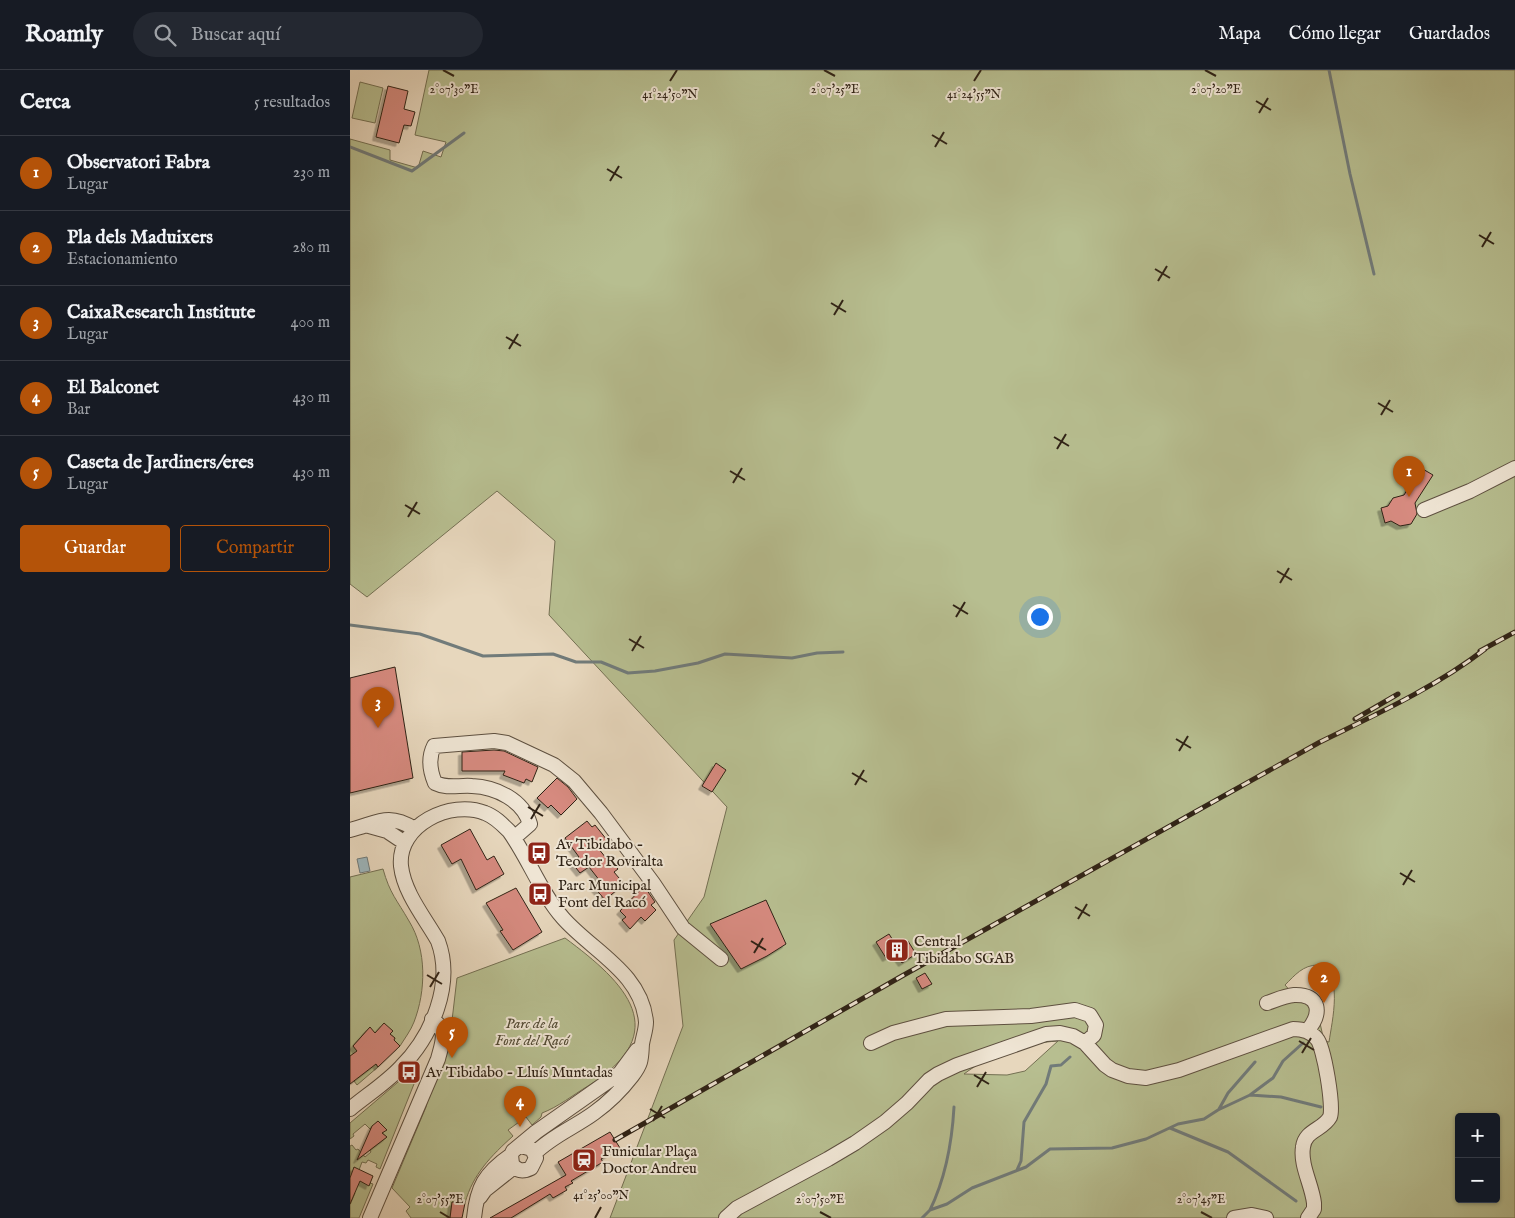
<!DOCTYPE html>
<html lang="es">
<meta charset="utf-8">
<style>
body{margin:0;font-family:"IM FELL English",serif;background:#242831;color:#f1f3f6}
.controls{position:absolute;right:15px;bottom:15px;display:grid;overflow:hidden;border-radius:5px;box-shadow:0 1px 4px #0004}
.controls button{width:45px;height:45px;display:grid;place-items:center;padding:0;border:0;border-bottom:1px solid #363941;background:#171b24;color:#f1f3f6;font:25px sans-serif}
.you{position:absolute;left:689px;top:546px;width:18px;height:18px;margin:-12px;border:4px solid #fff;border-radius:50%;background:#1a73e8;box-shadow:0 0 0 8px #1a73e833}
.badge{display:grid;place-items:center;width:32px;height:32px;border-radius:50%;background:#b45309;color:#fff;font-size:16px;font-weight:700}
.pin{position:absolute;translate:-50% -41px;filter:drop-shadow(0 1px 2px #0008)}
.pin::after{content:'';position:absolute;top:26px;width:18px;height:15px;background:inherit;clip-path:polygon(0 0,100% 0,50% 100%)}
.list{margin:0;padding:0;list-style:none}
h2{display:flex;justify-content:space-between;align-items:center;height:65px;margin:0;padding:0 20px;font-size:21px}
h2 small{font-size:16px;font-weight:400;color:#9ea1a6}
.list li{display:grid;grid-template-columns:32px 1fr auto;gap:15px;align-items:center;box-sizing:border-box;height:75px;padding:0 20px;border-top:1px solid #363941}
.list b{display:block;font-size:19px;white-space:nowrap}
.list p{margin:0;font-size:16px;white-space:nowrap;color:#9ea1a6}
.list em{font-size:16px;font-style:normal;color:#9ea1a6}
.actions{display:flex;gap:10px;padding:15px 20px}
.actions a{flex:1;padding:11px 0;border:1px solid #b45309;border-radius:5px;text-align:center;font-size:18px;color:#b45309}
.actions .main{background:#b45309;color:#fff}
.icon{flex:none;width:28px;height:28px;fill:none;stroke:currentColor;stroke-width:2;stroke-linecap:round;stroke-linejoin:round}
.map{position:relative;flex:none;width:1165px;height:1148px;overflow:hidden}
header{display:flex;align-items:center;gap:30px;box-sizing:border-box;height:70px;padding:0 25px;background:#171b24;border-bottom:1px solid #363941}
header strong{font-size:24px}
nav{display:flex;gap:28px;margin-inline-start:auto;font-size:18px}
.search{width:350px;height:45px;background:#242831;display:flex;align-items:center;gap:12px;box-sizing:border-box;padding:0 18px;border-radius:28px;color:#9ea1a6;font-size:19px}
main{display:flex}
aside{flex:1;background:#171b24}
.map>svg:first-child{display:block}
.green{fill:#b7be90;stroke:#747053;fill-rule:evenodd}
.water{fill:#9db6bc;stroke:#717b7a}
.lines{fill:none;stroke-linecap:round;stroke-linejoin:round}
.stream{stroke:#717b7a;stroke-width:3}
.building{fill:#d68a7f;stroke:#302316;filter:url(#shadow)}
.minor-casing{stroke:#5e5040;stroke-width:16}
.minor{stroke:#efe5d4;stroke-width:14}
.rail-casing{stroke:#302316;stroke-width:5}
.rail{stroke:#efe5d4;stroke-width:3;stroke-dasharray:9;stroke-linecap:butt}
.ticks{fill:none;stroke:#302316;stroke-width:2}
.labels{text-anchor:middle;stroke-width:4;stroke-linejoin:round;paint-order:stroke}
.poi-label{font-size:15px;fill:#302316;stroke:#efe5d4;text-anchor:start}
.park-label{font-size:15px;font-style:italic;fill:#524a34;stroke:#efe5d4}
.ticks-label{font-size:12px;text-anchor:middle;fill:#302316;stroke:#efe5d4;stroke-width:4;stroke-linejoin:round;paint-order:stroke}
</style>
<header>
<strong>Roamly</strong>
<div class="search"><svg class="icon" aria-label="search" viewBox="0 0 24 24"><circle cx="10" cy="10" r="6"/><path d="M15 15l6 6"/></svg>Buscar aquí</div>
<nav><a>Mapa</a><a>Cómo llegar</a><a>Guardados</a></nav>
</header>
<main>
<aside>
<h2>Cerca<small>5 resultados</small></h2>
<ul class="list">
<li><span class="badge">1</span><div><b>Observatori Fabra</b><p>Lugar</p></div><em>230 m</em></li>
<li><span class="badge">2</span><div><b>Pla dels Maduixers</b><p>Estacionamiento</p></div><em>280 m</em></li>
<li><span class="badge">3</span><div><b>CaixaResearch Institute</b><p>Lugar</p></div><em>400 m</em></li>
<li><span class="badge">4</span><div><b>El Balconet</b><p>Bar</p></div><em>430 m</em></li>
<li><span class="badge">5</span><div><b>Caseta de Jardiners/eres</b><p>Lugar</p></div><em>430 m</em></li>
</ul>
<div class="actions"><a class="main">Guardar</a><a>Compartir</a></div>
</aside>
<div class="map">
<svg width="1165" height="1148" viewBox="0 0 1165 1148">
<defs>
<filter id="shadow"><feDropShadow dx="-3.5" dy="3.5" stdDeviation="0" flood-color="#0004"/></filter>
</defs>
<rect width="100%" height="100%" fill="#e7d7bd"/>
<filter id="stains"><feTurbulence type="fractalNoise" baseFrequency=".004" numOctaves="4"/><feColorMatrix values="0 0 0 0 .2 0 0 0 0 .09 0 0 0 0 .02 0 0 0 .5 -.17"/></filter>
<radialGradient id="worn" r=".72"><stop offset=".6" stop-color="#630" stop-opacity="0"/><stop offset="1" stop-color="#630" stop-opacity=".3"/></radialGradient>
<path class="green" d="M79 0H1165V1148H260L333 956 324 870 354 827 377 737 199 545 205 471 147 421 17 527 0 514V69L40 80V90L68 98 73 81 91 87 96 72 65 65ZM968 895C994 903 982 951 979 972L974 971 966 935 944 925 935 915C945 905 953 895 968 895ZM708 971 675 1001 657 1005 614 1004C640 984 675 973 708 971ZM1109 1047H1146V1129H1109Z
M10 12 33 18 25 53 2 48Z
M33 799C40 824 47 830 59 851 77 880 76 921 64 952 61 960 55 968 50 976L44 970 45 968 40 964 25 963 19 958 3 976 17 993 21 989 28 997 7 1015 4 1011 0 986V807Z
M215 868C276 913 325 962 238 1016 223 1025 208 1037 192 1043L191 1047 182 1055 176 1047 158 1060 163 1066C141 1086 123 1104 115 1133L102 1132 100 1148H61L56 1141 60 1137 42 1118 76 1037C80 1014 97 994 100 970H103L105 963 101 959 107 908Z
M61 1001 66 1009 30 1099 26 1097 27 1094 18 1090 16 1093 12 1092 9 1100 4 1098 1 1106 19 1115 20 1113 23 1114 9 1148H0V1135L5 1123 0 1121V1076L2 1075 6 1080 8 1079 15 1087 21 1082 20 1080 37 1067 32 1063 36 1060 28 1051 20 1059 15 1054 3 1064 4 1066 0 1069V1053Z"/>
<path class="water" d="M17 787 20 801 10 803 7 789Z"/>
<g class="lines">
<path class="stream" d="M979 0 1000 104 1024 204
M0 77 62 101 114 63
M0 555 70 564 133 586 203 584 226 592H251L278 603 305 601 348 593 375 584 442 588 467 583 493 582
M900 1025 923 1008 933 991 953 973
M869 1039 878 1023 905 992
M820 1058 878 1082 946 1131
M667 1100 671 1091 674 1052 696 1014 701 996 711 995 720 987
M580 1140C596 1107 602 1073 604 1037
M572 1148 580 1140 597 1134 622 1118 676 1097 700 1079 762 1078 796 1069 828 1054 854 1049 868 1040 900 1025 931 1027 971 1037"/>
</g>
<path class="building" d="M38 16 58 21 54 39 65 42 61 56 54 55 49 73 26 67Z
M1071 398 1083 405 1065 433 1067 444 1061 454 1050 456 1041 451 1035 453 1031 438 1038 436 1043 428 1054 425Z
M45 597 63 708 0 723V608Z
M144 680 154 681 188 697 182 712 176 709 174 713 153 705 155 701H112V682Z
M366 693 376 700 362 722 352 716Z
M207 708 218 717 227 729 211 745 201 735 198 738 187 728Z
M237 751 242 757 245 755 257 770 248 778 260 793 262 792 268 799 264 802 274 814 255 830 244 817 250 811 239 797 230 803 222 793 229 787 215 768Z
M120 759 137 790 144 786 154 804 126 820 111 789 102 794 91 775Z
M294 816 305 832 301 835 306 840 295 851 291 847 280 859 272 850 276 847 270 841Z
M166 818 192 862 163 880 150 861 153 860 136 833Z
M416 830 436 874 417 886 391 899 360 854Z
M539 864 548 878 558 871 566 884 552 893 545 883 536 888 526 872Z
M575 903 582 914 572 919 566 908Z
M34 953 43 961 40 964 45 968 44 970 50 976 28 997 26 994 0 1014V986L7 981 3 976 20 957 25 963Z
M28 1051 37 1060 32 1063 37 1067 7 1090 22 1056Z
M260 1062 270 1078 251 1089 253 1092 221 1111 223 1113 215 1117 217 1120 203 1128 200 1124 161 1148H140L216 1105 208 1092Z
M4 1097 23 1106 19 1116 10 1111 0 1134V1108Z
M102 1132 115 1133 112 1148H100Z"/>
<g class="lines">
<g class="minor-casing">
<path id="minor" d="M1074 440 1120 421 1165 398
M19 756 37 761 55 773
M0 760C28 753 37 742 65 759
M164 768 180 754C173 730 146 717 122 716 109 715 97 719 85 713 80 701 78 688 84 676L144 671 157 673 204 695 224 711 251 743 303 813 333 858 371 889
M917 933C926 930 934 926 944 925 971 924 972 944 957 961
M521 973 543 963 596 949 681 946 725 940 740 945 746 955 744 965 735 973
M0 1039C17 1025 36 1013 51 997 82 966 104 914 88 871 75 848 54 823 51 796 47 755 101 729 135 743 144 746 152 754 159 761 179 789 191 823 213 848 242 881 292 903 296 952 296 960 293 967 292 974 291 989 292 993 282 1006 272 1019 258 1033 244 1043 225 1057 202 1066 185 1083
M171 1076 182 1079 186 1088 181 1098C173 1102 167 1101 162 1094L161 1085 163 1081 186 1062 270 1003 287 980
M130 1127 135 1120 164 1097
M20 1148 88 989C92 973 99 960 82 949
M124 1148C127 1117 135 1103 161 1085
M376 1148 387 1138 478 1089 505 1073 535 1052 557 1033 579 1010 588 1004 607 995 696 964 710 963 723 966 735 973 755 995 762 1000 778 1006 796 1008 829 1000 943 959C953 959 961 961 967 969 974 977 984 1037 980 1047 973 1060 955 1060 953 1077 950 1095 962 1115 964 1133V1139L958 1148
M884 1148 902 1145 916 1148"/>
</g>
<use href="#minor" class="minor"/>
<g class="rail-casing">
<path id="rail" d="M1130 581 1165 562
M1005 649 1048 624
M265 1070 552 906 970 672C1025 645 1086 617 1135 579"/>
</g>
<use href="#rail" class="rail"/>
</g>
<path class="ticks" d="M93 0 104 6M474 0 485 6M855 0 866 6M320 11 327 0M624 11 631 0M906 31 921 40M909 43 918 28M582 65 597 74M585 77 594 62M257 99 272 108M260 111 269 96M1129 165 1144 174M1132 177 1141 162M805 199 820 208M808 211 817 196M481 233 496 242M484 245 493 230M156 267 171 276M159 279 168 264M1028 333 1043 342M1031 345 1040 330M704 367 719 376M707 379 716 364M380 401 395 410M383 413 392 398M55 435 70 444M58 447 67 432M927 501 942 510M930 513 939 498M603 535 618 544M606 547 615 532M279 569 294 578M282 581 291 566M826 669 841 678M829 681 838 666M502 703 517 712M505 715 514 700M178 737 193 746M181 749 190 734M1050 803 1065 812M1053 815 1062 800M725 837 740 846M728 849 737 834M401 871 416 880M404 883 413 868M77 905 92 914M80 917 89 902M949 971 964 980M952 983 961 968M624 1005 639 1014M627 1017 636 1002M300 1039 315 1048M303 1051 312 1036M90 1142 100 1148M470 1142 481 1148M851 1142 862 1148M245 1148 251 1137"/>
<defs>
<g id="bus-square" transform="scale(1.25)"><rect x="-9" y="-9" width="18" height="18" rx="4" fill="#8f2418" stroke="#efe5d4"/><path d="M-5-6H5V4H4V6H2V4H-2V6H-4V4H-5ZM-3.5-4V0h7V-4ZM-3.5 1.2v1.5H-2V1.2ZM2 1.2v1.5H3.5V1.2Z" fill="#fff"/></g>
<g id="building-square" transform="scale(1.25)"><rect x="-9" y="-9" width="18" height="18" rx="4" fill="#8f2418" stroke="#efe5d4"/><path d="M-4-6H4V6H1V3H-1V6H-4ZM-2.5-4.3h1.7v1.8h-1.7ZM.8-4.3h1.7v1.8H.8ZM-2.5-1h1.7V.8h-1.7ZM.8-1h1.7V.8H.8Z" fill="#fff"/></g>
<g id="station-square" transform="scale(1.25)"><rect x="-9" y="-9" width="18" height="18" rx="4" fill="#8f2418" stroke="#efe5d4"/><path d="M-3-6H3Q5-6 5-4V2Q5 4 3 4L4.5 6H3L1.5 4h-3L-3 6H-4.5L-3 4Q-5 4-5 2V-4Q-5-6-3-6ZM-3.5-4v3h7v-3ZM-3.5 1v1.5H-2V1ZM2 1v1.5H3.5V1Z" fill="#fff"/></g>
</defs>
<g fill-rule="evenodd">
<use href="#bus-square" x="189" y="783"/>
<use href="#bus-square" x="190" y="824"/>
<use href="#building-square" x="547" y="880"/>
<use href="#bus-square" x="59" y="1002"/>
<use href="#station-square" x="234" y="1090"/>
</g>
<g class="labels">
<g class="poi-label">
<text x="206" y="779">Av Tibidabo -<tspan x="206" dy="17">Teodor Roviralta</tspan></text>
<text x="208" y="820">Parc Municipal<tspan x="208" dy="17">Font del Racó</tspan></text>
<text x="564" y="876">Central<tspan x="564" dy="17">Tibidabo SGAB</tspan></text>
<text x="76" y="1007">Av Tibidabo - Lluís Muntadas</text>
<text x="252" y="1086">Funicular Plaça<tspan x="252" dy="17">Doctor Andreu</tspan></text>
</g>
<g class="park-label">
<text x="182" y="958">Parc de la<tspan x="182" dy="17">Font del Racó</tspan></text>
</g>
</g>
<g class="ticks-label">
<text x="104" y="23">2°07'30"E</text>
<text x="485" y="23">2°07'25"E</text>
<text x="866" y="23">2°07'20"E</text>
<text x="320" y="28">41°24'50"N</text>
<text x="624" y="28">41°24'55"N</text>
<text x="251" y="1129">41°25'00"N</text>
<text x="90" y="1133">2°07'55"E</text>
<text x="470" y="1133">2°07'50"E</text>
<text x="851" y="1133">2°07'45"E</text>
</g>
<rect width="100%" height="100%" filter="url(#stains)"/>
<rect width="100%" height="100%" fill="url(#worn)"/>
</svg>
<div class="controls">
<button>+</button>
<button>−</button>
</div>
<div class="you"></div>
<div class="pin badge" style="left:1059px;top:427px">1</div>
<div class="pin badge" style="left:974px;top:933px">2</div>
<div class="pin badge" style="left:28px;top:658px">3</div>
<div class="pin badge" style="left:170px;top:1057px">4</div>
<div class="pin badge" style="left:102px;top:988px">5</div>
</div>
</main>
